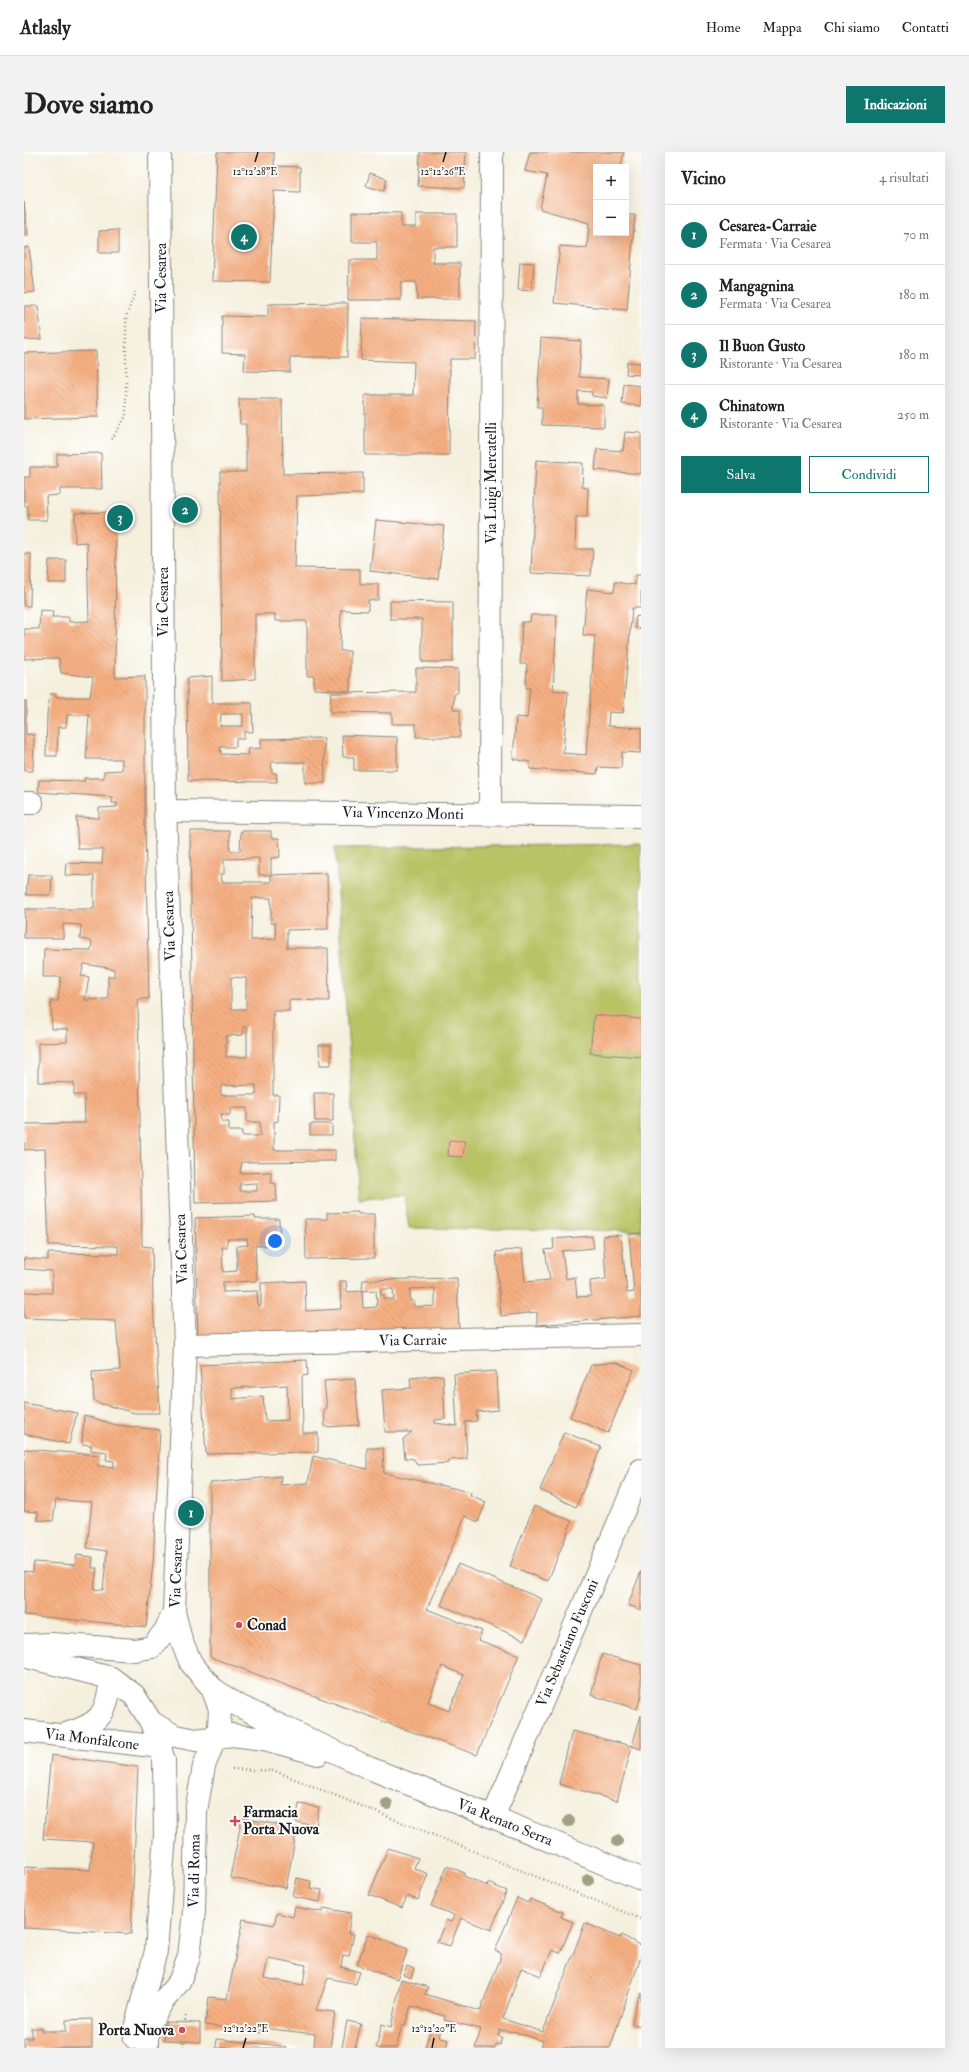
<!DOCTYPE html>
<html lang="it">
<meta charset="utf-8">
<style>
body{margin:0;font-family:"IM FELL Double Pica",serif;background:#f2f2f2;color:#222}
.controls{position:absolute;right:12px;top:12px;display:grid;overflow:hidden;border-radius:0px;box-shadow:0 4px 16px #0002}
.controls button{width:36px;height:36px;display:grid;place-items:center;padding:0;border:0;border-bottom:1px solid #e0e0e0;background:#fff;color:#222;font:20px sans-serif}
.you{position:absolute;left:251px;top:1089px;width:14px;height:14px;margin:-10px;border:3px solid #fff;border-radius:50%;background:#1a73e8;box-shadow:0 0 0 6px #1a73e833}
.badge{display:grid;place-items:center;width:26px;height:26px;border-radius:50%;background:#0f766e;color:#fff;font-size:13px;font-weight:700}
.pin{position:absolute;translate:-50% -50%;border:2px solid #fff;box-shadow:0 1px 4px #0006}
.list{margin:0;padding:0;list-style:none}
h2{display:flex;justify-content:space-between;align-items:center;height:52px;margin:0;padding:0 16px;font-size:17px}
h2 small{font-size:13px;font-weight:400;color:#767676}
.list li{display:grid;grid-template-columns:26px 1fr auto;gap:12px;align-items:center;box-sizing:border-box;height:60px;padding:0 16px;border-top:1px solid #e0e0e0}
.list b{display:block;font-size:15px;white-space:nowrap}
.list p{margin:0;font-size:13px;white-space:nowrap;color:#767676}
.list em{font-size:13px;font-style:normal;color:#767676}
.actions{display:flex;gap:8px;padding:12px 16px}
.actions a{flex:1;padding:9px 0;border:1px solid #0f766e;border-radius:0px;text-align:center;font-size:14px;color:#0f766e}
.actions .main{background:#0f766e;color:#fff}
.map{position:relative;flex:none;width:617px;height:1896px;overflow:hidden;border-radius:0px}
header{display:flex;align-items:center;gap:24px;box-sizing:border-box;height:56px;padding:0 20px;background:#fff;border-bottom:1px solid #e0e0e0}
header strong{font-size:19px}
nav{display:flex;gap:22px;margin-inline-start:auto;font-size:14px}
.intro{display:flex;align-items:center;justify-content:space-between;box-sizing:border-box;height:96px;padding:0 24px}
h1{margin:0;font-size:28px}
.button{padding:10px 18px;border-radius:0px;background:#0f766e;color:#fff;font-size:14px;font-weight:700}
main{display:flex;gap:24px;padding:0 24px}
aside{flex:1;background:#fff;border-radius:0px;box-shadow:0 4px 16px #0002}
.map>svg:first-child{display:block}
.garden{fill:#b7c365;stroke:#6a7040}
.building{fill:url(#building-back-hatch);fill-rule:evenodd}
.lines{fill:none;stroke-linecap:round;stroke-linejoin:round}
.minor-casing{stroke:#88867d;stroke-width:24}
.tertiary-casing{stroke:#88867d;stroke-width:24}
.path{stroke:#88867d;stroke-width:2.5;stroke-dasharray:1 3;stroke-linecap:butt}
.minor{stroke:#fff;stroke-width:22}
.tertiary{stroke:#fff;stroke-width:22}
.tree{fill:#a0a083}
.ticks{fill:none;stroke:#1c1c1c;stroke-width:1.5}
.poi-dot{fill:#d1495b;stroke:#fff;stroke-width:1.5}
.labels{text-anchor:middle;stroke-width:3.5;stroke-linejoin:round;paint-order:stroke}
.street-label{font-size:15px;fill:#1c1c1c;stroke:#fff}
.poi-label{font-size:15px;font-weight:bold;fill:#1c1c1c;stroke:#fff;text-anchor:start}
.ticks-label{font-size:10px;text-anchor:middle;fill:#1c1c1c;stroke:#fff;stroke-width:3.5;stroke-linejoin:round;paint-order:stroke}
</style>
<header>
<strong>Atlasly</strong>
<nav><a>Home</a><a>Mappa</a><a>Chi siamo</a><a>Contatti</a></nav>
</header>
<div class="intro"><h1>Dove siamo</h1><a class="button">Indicazioni</a></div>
<main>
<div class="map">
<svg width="617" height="1896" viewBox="0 0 617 1896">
<defs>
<pattern id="building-back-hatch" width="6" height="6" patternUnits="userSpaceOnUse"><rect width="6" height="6" fill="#f6af81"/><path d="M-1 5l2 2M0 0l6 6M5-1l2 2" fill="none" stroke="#d2966f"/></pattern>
</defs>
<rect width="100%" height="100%" fill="#fff"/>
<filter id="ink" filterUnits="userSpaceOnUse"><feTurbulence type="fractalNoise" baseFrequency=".025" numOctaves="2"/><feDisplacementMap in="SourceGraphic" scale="8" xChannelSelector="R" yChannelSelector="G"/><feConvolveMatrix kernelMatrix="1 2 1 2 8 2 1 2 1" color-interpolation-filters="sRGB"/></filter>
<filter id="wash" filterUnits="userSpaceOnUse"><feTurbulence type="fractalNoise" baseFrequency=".012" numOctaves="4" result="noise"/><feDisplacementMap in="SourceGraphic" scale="16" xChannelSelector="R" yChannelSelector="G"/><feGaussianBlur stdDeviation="0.9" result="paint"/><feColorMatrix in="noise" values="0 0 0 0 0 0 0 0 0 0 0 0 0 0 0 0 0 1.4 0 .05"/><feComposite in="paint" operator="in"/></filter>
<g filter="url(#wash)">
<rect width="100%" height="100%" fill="#f5f0de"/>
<path class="garden" d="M617 692V1079L385 1076 380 1043 335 1046 311 696Z"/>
<g id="blocks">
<path class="building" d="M193 0H250V14L276 15V40L250 39 246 130 188 129Z
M396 0H442L440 36 394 34Z
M506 0H600L597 15H572V81H602V63H611L603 158 530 151 536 94 563 96 565 71 516 57 523 23 501 19Z
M346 21 363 27 360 39 342 34Z
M0 50 4 84H0Z
M328 60 377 61V75H392V62H433V95H409V111H436V147H393L392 130H377V148H324L325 108H353V90H328Z
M94 78V101H75V79Z
M5 95 11 140 0 141V96Z
M496 110 510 111 508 139 494 138Z
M324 151 323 205H266V220L220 219 221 202 198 201V164L244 165V152Z
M0 154H14L18 187 0 188Z
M338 166 452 169 451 207H426L425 303H341V243H389L390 210 337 208Z
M517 186 557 189 555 225 585 227 583 246 568 244V240L554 239V252L580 253V275L518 273V255H513Z
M72 199 74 265 0 267V201Z
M603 210 617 211V223L602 222Z
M600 232 617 234V254L598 252Z
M215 247H258L259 322 339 321V342L273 344 271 416 336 417V432H354V448H344V459L317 458 316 499H326V539L290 537V524H283V469H251V462H231V527L198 529 196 320H222V272H216Z
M601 280 617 281V322L571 318 573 297 599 299Z
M77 301 78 337H36V343L22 344 23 368H4V354H0V325H6V315H33V302Z
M512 308 559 311 558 335 564 336 563 365H552L551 397H569L567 424 507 421Z
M92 360 91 525 121 524V674L125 847H114L118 1094 128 1095 129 1149 136 1261H111L74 1251 70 1248 68 1220 96 1218 92 1169 0 1166V1140L28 1141V1119L0 1117V1106L24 1108V1101L94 1102V1094L25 1093 21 997 0 998V972L61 971 60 943H50V931L14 930V891L43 890V877H28L27 849H34L37 825H19L20 797 67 798 68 789 56 787 57 773 39 772V786H0L1 757H70V724L41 723 42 711 78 712 79 697H54L52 665 75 666V656L93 655V651H88L89 645 14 640 15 628 61 629 60 626H80V619L98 618V607H62L65 563H43L42 575H34L33 604H22L23 562 26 542H32V545H66L69 525 37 521 35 506 0 507V477H15L16 458 29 459 28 465H45V470L65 469 63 390 51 391V361ZM60 812 90 817V824H84V847L61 848 65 825 57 824Z
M352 368 420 374 414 427 346 419Z
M0 402H7L6 454H0Z
M25 408H42V431H24Z
M612 423H617V456H608L599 561 585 560 584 574 617 576V601L598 600 597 616 574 615 573 622 506 617V610L489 607 492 565 503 566 506 536H502L503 512H496L498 470H506L507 463H533L529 538 544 540 539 601 562 603 571 484 559 483 563 437 590 440 591 430 611 433Z
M366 449 429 450V510H398V467H366Z
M612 464 617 465V477L611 476Z
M392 516 434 517V540L430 543 429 557 436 558V585H392V572H368V561L306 560 307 541 392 540Z
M188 524V551H228L229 580H220V587H212V595H196L197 602 225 603 224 597 237 596V587L300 586 301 631H281V610H247L248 621H252L253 630 164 629 163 526ZM197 562H219V574H196Z
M0 549H2V582L10 583 9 619H0Z
M318 583 373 585V618H330V605H319Z
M166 679H206V699H216L217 679H247V686H255L256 705 247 706V723H235V706L200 707V722H197L198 730H247V723L303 721 304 777 263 778V796H304L305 849 265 848V859H249V943H255L254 969 250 970V998H311V1009L218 1010 216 1021 247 1020V1031L252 1032 253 1049 171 1051ZM228 746H247V771H251L252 787 227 788ZM207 825 222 826V857H207ZM219 875H223V905H202V884L219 883ZM232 933V943H197V934ZM206 956H223V970H236V984H218V979H205V970H198L197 962 206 963ZM233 1031V1039H216V1032Z
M4 723H28L27 743H2Z
M570 863 617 867V905L566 901Z
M295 893H307V913H296Z
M290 941H309V969H291Z
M286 972H308V983H286Z
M425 988 441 989 439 1005 424 1004Z
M334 1060V1062H350V1106L282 1107 281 1067H303V1061Z
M231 1064V1067H255L256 1093 231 1094 233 1129 199 1130V1140L233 1139 234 1154 237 1153V1131L281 1129 282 1159 317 1157 316 1129H322L323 1140 338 1139 339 1156 353 1155V1152L352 1138 338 1139 339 1128 433 1126 435 1178 174 1188 171 1066ZM203 1087H223L224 1093 213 1094V1119L199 1120 198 1095H203ZM411 1136V1154L390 1155V1149H386V1137ZM356 1137H369L370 1147H360V1143H357Z
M617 1081V1164L513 1173V1160L477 1164 472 1100 498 1097 501 1130 526 1128 521 1098 530 1097 529 1087 568 1084 570 1096 538 1099 542 1127 551 1125 553 1145 567 1144 566 1129 582 1127 579 1084 597 1083 603 1141 610 1140 605 1082Z
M283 1208 284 1223 278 1224 279 1281H294V1300L182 1302 176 1213ZM263 1233 264 1268 241 1269 239 1244 208 1247V1236Z
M591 1210 610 1218 584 1281 546 1265 567 1213Z
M472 1219 474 1258 452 1260 453 1269 441 1270 443 1307 424 1308 425 1311 393 1313 390 1307 381 1306 379 1287 388 1280H361L358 1238 387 1236 386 1226 419 1223 421 1267 411 1268V1271L433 1274 430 1222Z
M331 1227 335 1273 301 1275 300 1257H303L300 1229Z
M0 1251 53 1261 45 1292 0 1282Z
M60 1263 92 1273 136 1278 129 1411 122 1475 0 1463V1419L9 1420 10 1410 51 1413 53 1403 69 1405 68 1416H73L70 1437 79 1438 83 1399 63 1396 68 1350 32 1348 29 1369 13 1368 14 1360 0 1359V1297L75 1303 74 1314 90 1315V1309L82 1308 83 1300 67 1298V1293L58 1292Z
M540 1280 577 1295 552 1355 516 1338Z
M343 1296H359L360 1321 447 1340 446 1343 462 1350 454 1370 441 1364 403 1457 458 1479 454 1488 495 1503 453 1603 366 1572 186 1505V1331L257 1324 256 1333 284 1331 289 1304 343 1317ZM418 1514 440 1523 425 1559 404 1550Z
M510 1354 548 1369 524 1429 486 1414Z
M434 1412 518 1447 501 1488 417 1453Z
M617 1419V1458L604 1453Z
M578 1502 617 1513V1544L613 1557 567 1543Z
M617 1563V1597L608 1594Z
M548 1579 608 1594 593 1649 535 1632Z
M27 1603 114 1615 107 1782 0 1776V1715L66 1718 69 1690 19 1687Z
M275 1652 295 1655 292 1674 272 1670Z
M218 1666 273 1676 262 1736 206 1726Z
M364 1696 394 1706 390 1716 404 1722 394 1748 383 1744 378 1756 345 1743Z
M423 1714 441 1721 440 1724 463 1734 464 1731 483 1739 467 1778 437 1766 426 1794 413 1790 422 1768 427 1770 430 1763 407 1754Z
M273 1726 287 1729 286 1736 298 1738 296 1750 269 1745Z
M493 1746 504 1751 506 1747 539 1760 537 1765 549 1770 536 1801 528 1798 517 1824 497 1816 479 1867 519 1880 561 1771 596 1786 598 1783 617 1794V1804L586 1896H517L519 1889 492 1880 476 1878 474 1884 478 1885 476 1893 472 1892 471 1896H451L457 1877 420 1868 421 1864 387 1854 381 1873H378L372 1896H352L358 1872 367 1875 377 1827 404 1835 401 1842 456 1859 478 1802 471 1799Z
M271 1755 299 1760V1756L327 1761 324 1781 330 1782 325 1804 319 1803 317 1815 336 1820 332 1832 304 1826 292 1858 311 1860 306 1896H290L291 1882 238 1876 237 1881 181 1873 185 1845 203 1847 219 1767 250 1773 253 1761 269 1765ZM244 1806 282 1813 279 1833 240 1826Z
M344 1782 384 1797 373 1827 333 1813Z
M383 1814 390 1817 387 1826 379 1823Z
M617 1841V1874L608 1872 611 1855Z
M68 1867V1896H0V1886H8V1876H18L17 1879H42V1868Z
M323 1869 337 1872 331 1896H318Z
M141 1870 176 1871V1890L140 1888Z
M407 1875 417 1878 415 1885 424 1888 422 1896H401Z
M193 1887 257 1894 264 1896H192Z"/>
</g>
</g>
<g filter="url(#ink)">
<use href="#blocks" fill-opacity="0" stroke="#88867d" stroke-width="1"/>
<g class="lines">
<g class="minor-casing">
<path id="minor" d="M0 651H8
M141 659 617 664
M466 662 468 0
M161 1193 617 1183
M0 1579 137 1595
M39 1583C76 1572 83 1564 87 1526
M469 1665 617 1318
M111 1886V1876L132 1799 141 1683 140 1608 127 1570
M123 1896V1876L139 1849 155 1830 165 1805 170 1759 172 1659 180 1614 195 1575 196 1557 188 1536"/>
</g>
<g class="tertiary-casing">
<path id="tertiary" d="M136 0 141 659 161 1193 150 1460 157 1488 167 1511 188 1536 211 1552 345 1616 469 1665 617 1727
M0 1493 28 1492 111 1498 128 1495 141 1479 150 1460
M0 1504 87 1526 110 1543 127 1570 151 1584 172 1588 208 1583 240 1587 294 1602"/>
</g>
<path class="path" d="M88 287 102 264V165L111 140
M208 1617 251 1619 617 1767
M161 1869 162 1862
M159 1890 160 1896"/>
<use href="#minor" class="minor"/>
<use href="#tertiary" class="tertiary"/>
</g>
<g class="tree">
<circle cx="363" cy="1652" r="6"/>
<circle cx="545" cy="1669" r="6"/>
<circle cx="593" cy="1689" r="6"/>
<circle cx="564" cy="1728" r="6"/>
</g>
</g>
<path class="ticks" d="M231 10 234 0M419 10 422 0M219 1896 222 1886M408 1896 410 1886"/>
<g class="poi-dot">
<circle cx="215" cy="1473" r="4"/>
<path d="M209 1663h4v4h4v4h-4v4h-4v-4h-4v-4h4z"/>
<circle cx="158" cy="1878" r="4"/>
</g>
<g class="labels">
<g class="street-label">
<text transform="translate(137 126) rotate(-90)" y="5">Via Cesarea</text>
<text transform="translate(467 331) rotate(-90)" y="5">Via Luigi Mercatelli</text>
<text transform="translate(139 450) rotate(-90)" y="5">Via Cesarea</text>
<text transform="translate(379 661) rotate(1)" y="5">Via Vincenzo Monti</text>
<text transform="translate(145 774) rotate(-92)" y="5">Via Cesarea</text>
<text transform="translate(157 1097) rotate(-92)" y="5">Via Cesarea</text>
<text transform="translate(389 1188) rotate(-1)" y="5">Via Carraie</text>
<text transform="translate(152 1421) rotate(-88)" y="5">Via Cesarea</text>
<text transform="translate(543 1491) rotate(-67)" y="5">Via Sebastiano Fusconi</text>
<text transform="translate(68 1587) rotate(7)" y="5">Via Monfalcone</text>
<text transform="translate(481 1670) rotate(22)" y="5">Via Renato Serra</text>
<text transform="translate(170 1719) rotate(-89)" y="5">Via di Roma</text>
</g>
<g class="poi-label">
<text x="223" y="1478">Conad</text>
<text x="219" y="1665">Farmacia<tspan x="219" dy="17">Porta Nuova</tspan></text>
<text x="150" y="1883" text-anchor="end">Porta Nuova</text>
</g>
</g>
<g class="ticks-label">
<text x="231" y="23">12°12'28"E</text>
<text x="419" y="23">12°12'26"E</text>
<text x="222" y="1880">12°12'22"E</text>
<text x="410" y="1880">12°12'20"E</text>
</g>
</svg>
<div class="controls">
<button>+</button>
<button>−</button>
</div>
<div class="you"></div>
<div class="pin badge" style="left:167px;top:1361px">1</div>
<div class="pin badge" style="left:161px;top:358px">2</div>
<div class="pin badge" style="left:96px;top:366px">3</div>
<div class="pin badge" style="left:220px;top:85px">4</div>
</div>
<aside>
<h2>Vicino<small>4 risultati</small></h2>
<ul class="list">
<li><span class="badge">1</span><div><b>Cesarea-Carraie</b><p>Fermata · Via Cesarea</p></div><em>70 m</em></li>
<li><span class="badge">2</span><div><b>Mangagnina</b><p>Fermata · Via Cesarea</p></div><em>180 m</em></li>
<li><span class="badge">3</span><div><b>Il Buon Gusto</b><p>Ristorante · Via Cesarea</p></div><em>180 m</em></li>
<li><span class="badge">4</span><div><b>Chinatown</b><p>Ristorante · Via Cesarea</p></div><em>250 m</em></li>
</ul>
<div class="actions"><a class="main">Salva</a><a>Condividi</a></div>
</aside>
</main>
